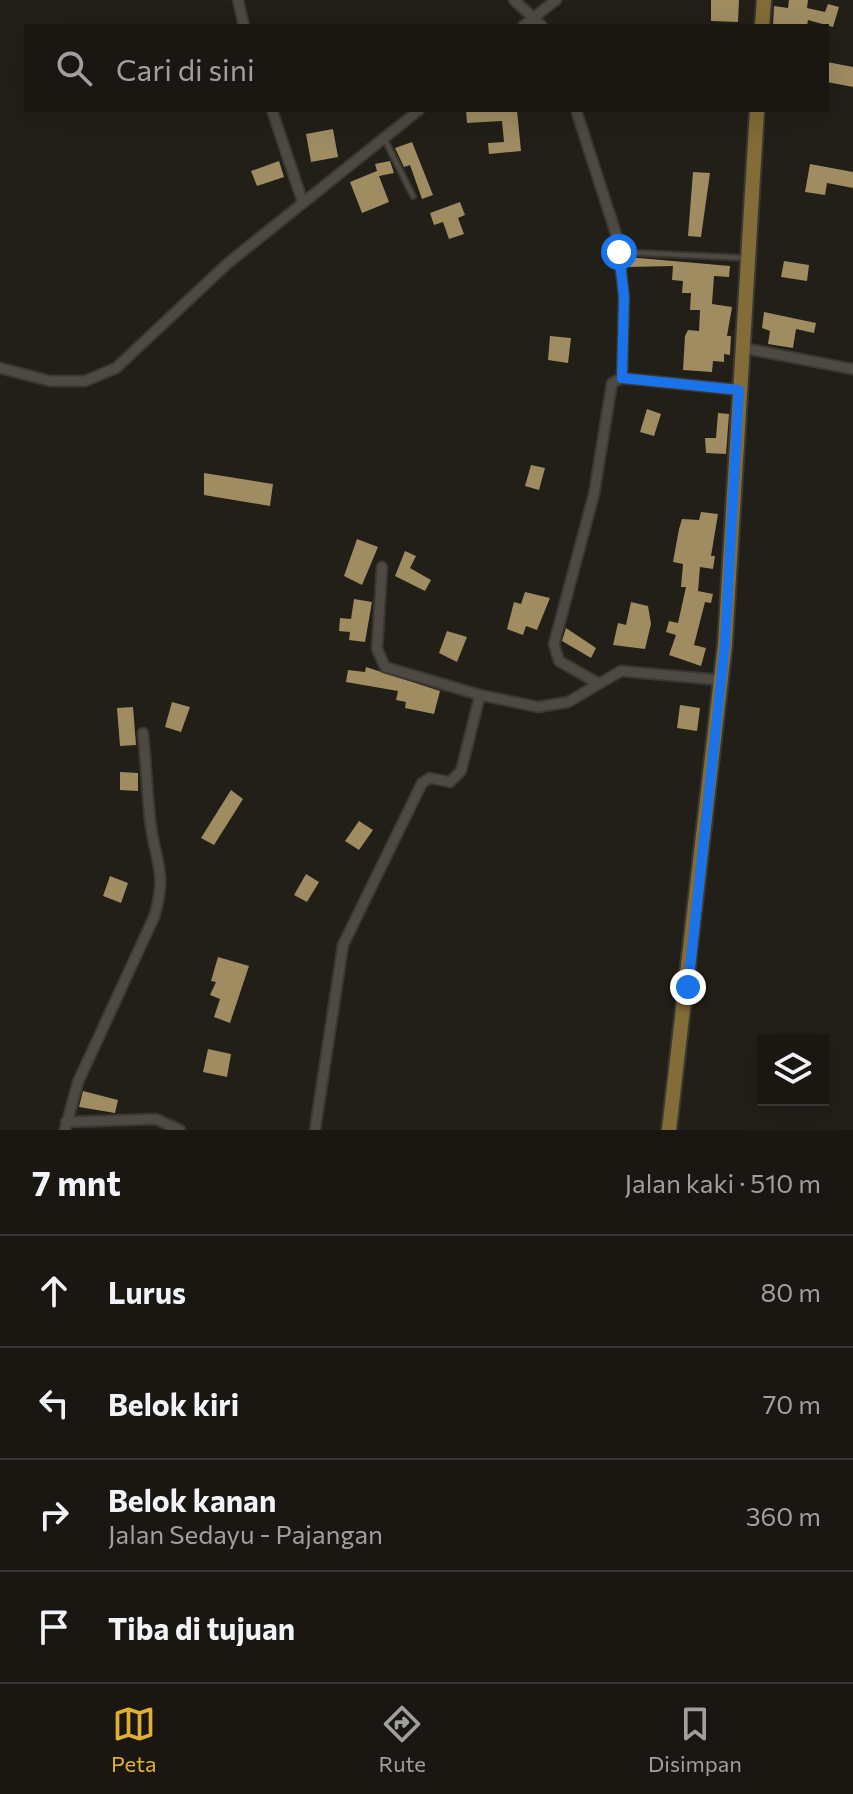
<!DOCTYPE html>
<html lang="id">
<meta charset="utf-8">
<style>
body{margin:0;font-family:Commissioner,sans-serif;background:#231f1b;color:#f1f3f6}
.controls{position:absolute;right:24px;bottom:24px;display:grid;overflow:hidden;border-radius:0px;box-shadow:0 8px 32px #0002}
.controls button{width:72px;height:72px;display:grid;place-items:center;padding:0;border:0;border-bottom:2px solid #383532;background:#1a1612;color:#f1f3f6;font:40px sans-serif}
.stop{position:absolute;width:24px;height:24px;margin:-18px;border:6px solid #1a73e8;border-radius:50%;background:#fff}
.stop.end{background:#1a73e8;border-color:#fff;box-shadow:0 2px 8px #0008}
.list{margin:0;padding:0;list-style:none}
h2{display:flex;justify-content:space-between;align-items:center;height:104px;margin:0;padding:0 32px;font-size:34px}
h2 small{font-size:26px;font-weight:400;color:#9f9f9f}
.list li{display:grid;grid-template-columns:52px 1fr auto;gap:24px;align-items:center;box-sizing:border-box;height:112px;padding:0 32px;border-top:2px solid #383532}
.list b{display:block;font-size:30px;white-space:nowrap}
.list p{margin:0;font-size:26px;white-space:nowrap;color:#9f9f9f}
.list em{font-size:26px;font-style:normal;color:#9f9f9f}
.icon{flex:none;width:44px;height:44px;fill:none;stroke:currentColor;stroke-width:2;stroke-linecap:round;stroke-linejoin:round}
.map{position:relative;flex:none;width:853px;height:1130px;overflow:hidden}
.search{position:absolute;background:#1a1612;box-shadow:0 8px 32px #0002;left:24px;right:24px;top:24px;height:88px;display:flex;align-items:center;gap:20px;box-sizing:border-box;padding:0 28px;border-radius:0px;color:#9f9f9f;font-size:30px}
.sheet{height:552px;background:#1a1612}
nav{display:flex;justify-content:space-around;align-items:center;box-sizing:border-box;height:112px;border-top:2px solid #383532;background:#1a1612;font-size:22px;color:#9f9f9f}
nav a{display:grid;justify-items:center;gap:4px}
nav .on{color:#e0b034}
.map>svg:first-child{display:block}
.building{fill:#9f8c61}
.lines{fill:none;stroke-linecap:round;stroke-linejoin:round}
.lane-casing{stroke:#3a3833;stroke-width:8}
.street-casing{stroke:#3a3833;stroke-width:13}
.primary-casing{stroke:#3a3833;stroke-width:18}
.lane{stroke:#4e4a43;stroke-width:4}
.street{stroke:#4e4a43;stroke-width:9}
.primary{stroke:#826c37;stroke-width:14}
.route{stroke:#1a73e8;stroke-width:10}
</style>
<div class="map">
<svg width="853" height="1130" viewBox="0 0 853 1130">
<rect width="100%" height="100%" fill="#221e18"/>
<path class="building" d="M711 0H739L738 22 711 21Z
M789 0H808L807 8 825 12 828 4 839 7 833 27 808 20 807 26H773L774 6 788 8Z
M827 62 853 67V87L827 82Z
M466 110H517L521 151 489 154 488 143 504 142 502 121 467 123Z
M333 129 338 157 311 162 306 134Z
M412 142 433 195 422 199 410 165 404 167 395 148Z
M279 161 284 177 257 186 251 171Z
M390 161 394 173 379 176 389 202 362 213 350 182 377 171 375 164Z
M810 164 853 172V188L827 183 825 195 805 192Z
M693 172 710 173 701 237 688 236Z
M460 202 465 215 458 218 464 234 449 239 443 222 434 225 430 213Z
M627 257 730 266 729 277 714 276 712 304 732 307 727 336H731L730 355 724 354V362L713 361 712 372 683 370 685 336 688 330 699 331 700 310H690L691 293H682L683 281 672 280 673 266 628 267Z
M784 261 809 265 807 281 781 277Z
M764 312 816 323 814 333 796 329 793 348 768 344 770 331 762 328Z
M550 336 571 338 568 363 548 360Z
M647 409 661 414 654 436 640 432Z
M718 413 729 414 726 454 706 453 705 438H716Z
M531 465 545 468 539 490 525 486Z
M204 473 273 484 270 506 204 495Z
M701 512 718 514 711 556H715L713 569 700 567 698 591 713 594 711 603 705 602 694 645 706 648 701 666 669 655 676 635 666 632 669 621 678 623 686 587H681L683 564 673 562 679 529 682 519 699 520Z
M357 539 378 547 362 585 344 576Z
M405 551 416 556 410 568 431 580 425 591 395 576Z
M525 592 550 598 537 630 526 626 523 635 507 629 514 602 521 604Z
M354 599 372 602 365 642 349 640 350 632 339 631 340 618 351 619Z
M631 602 648 606 651 624 645 649 613 645 618 623 626 625Z
M566 628 596 648 591 658 562 641Z
M447 631 467 637 457 662 439 653Z
M366 667 440 691 434 714 405 708 406 702 396 700 398 691 346 682 348 670 365 672Z
M172 702 190 707 181 732 165 727Z
M680 705 700 708 697 731 677 728Z
M133 707 136 745 120 746 117 708Z
M120 772 138 773V791L120 790Z
M231 790 243 799 214 845 201 838Z
M359 821 373 830 359 850 345 841Z
M306 874 319 882 307 902 294 895Z
M110 876 128 883 121 903 103 896Z
M218 957 249 966 230 1023 214 1017 220 999 210 995 216 982 211 981Z
M208 1049 231 1054 227 1077 203 1072Z
M83 1091 118 1100 115 1113 79 1107Z"/>
<g class="lines">
<g class="lane-casing">
<path id="lane" d="M385 140 413 196
M619 252 746 258"/>
</g>
<g class="street-casing">
<path id="street" d="M238 0 244 26
M514 0 542 26
M523 26 556 0
M272 110 303 203
M576 110 617 237 624 297 622 378
M743 348 853 369
M0 368 50 381H85L116 368 228 263 419 110
M382 567 377 649 385 667 480 695 538 707 568 702 621 671 720 680
M596 682 559 661 554 644 594 494 612 383 622 378 739 390
M66 1122 156 1119 180 1130
M65 1130 78 1082 154 917C168 871 155 863 150 820 147 791 146 762 143 733
M315 1130 343 945 422 783 430 778 450 782 461 771 480 695"/>
</g>
<g class="primary-casing">
<path id="primary" d="M762 26 764 0
M669 1130 725 644 757 110"/>
</g>
<use href="#lane" class="lane"/>
<use href="#street" class="street"/>
<use href="#primary" class="primary"/>
</g>
<g class="lines">
<path class="route" d="M619 252 624 297 622 378 739 390 725 644 688 987"/>
</g>
</svg>
<div class="controls">
<button><svg class="icon" aria-label="layers" viewBox="0 0 24 24"><path d="M12 4l9 5-9 5-9-5zM3 14l9 5 9-5"/></svg></button>
</div>
<div class="stop" style="left:619px;top:252px"></div>
<div class="stop end" style="left:688px;top:987px"></div>
<div class="search"><svg class="icon" aria-label="search" viewBox="0 0 24 24"><circle cx="10" cy="10" r="6"/><path d="M15 15l6 6"/></svg>Cari di sini</div>
</div>
<section class="sheet">
<h2>7 mnt<small>Jalan kaki · 510 m</small></h2>
<ul class="list">
<li><svg class="icon" aria-label="ahead" viewBox="0 0 24 24"><path d="M12 20V5M6 11l6-6 6 6"/></svg><div><b>Lurus</b></div><em>80 m</em></li>
<li><svg class="icon" aria-label="left" viewBox="0 0 24 24"><path d="M17 20v-9H6M10 6l-5 5 5 5"/></svg><div><b>Belok kiri</b></div><em>70 m</em></li>
<li><svg class="icon" aria-label="right" viewBox="0 0 24 24"><path d="M7 20v-9h11M14 6l5 5-5 5"/></svg><div><b>Belok kanan</b><p>Jalan Sedayu - Pajangan</p></div><em>360 m</em></li>
<li><svg class="icon" aria-label="arrive" viewBox="0 0 24 24"><path d="M6 21V4h12l-3 4 3 4H6"/></svg><div><b>Tiba di tujuan</b></div></li>
</ul>
</section>
<nav>
<a class="on"><svg class="icon" aria-label="map" viewBox="0 0 24 24"><path d="M3 6l6-2 6 2 6-2v14l-6 2-6-2-6 2zM9 4v14M15 6v14"/></svg>Peta</a>
<a><svg class="icon" aria-label="directions" viewBox="0 0 24 24"><path d="M12 3l9 9-9 9-9-9zM9 14v-3h6M13 9l2 2-2 2"/></svg>Rute</a>
<a><svg class="icon" aria-label="saved" viewBox="0 0 24 24"><path d="M7 4h10v16l-5-4-5 4z"/></svg>Disimpan</a>
</nav>
